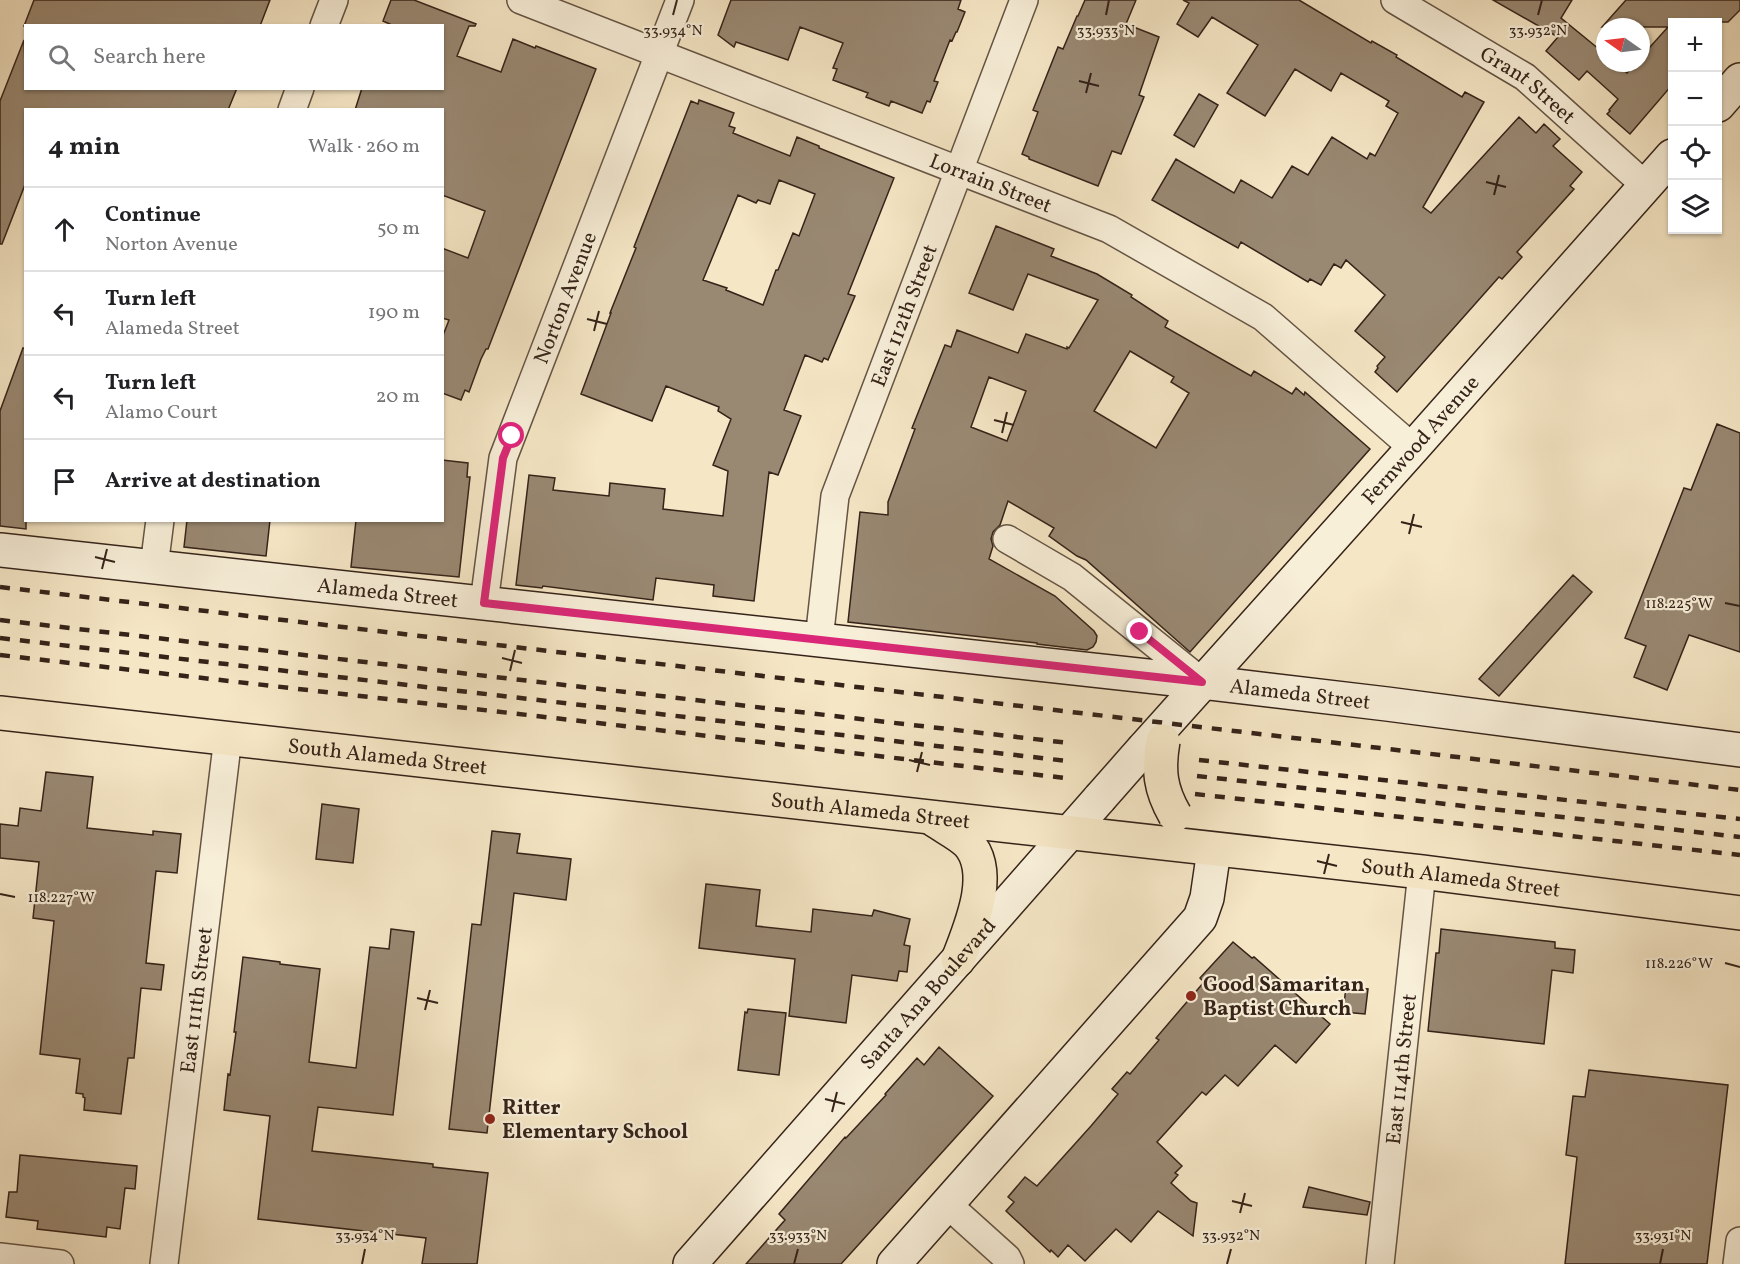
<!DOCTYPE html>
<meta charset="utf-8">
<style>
body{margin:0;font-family:Vollkorn,serif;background:#f6f6f6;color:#202124}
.controls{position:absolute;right:18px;top:18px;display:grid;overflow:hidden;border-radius:0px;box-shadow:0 2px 4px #0004}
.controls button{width:54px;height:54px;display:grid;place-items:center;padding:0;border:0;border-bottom:2px solid #e0e0e0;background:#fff;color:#202124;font:30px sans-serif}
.compass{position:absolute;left:1596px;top:18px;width:54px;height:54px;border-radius:50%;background:#fff;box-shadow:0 2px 4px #0004;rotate:284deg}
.stop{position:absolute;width:18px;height:18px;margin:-14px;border:4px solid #db2777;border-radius:50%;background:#fff}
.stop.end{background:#db2777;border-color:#fff;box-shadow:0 2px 6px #0008}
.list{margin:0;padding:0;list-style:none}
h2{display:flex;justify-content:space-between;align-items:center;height:78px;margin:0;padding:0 24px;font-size:26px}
h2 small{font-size:20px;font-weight:400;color:#757577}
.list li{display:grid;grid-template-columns:39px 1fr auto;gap:18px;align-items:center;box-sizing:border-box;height:84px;padding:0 24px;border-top:2px solid #e0e0e0}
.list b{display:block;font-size:22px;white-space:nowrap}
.list p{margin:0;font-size:20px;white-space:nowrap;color:#757577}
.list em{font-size:20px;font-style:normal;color:#757577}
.icon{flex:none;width:33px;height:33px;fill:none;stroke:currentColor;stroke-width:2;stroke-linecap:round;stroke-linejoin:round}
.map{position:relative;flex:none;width:1740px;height:1264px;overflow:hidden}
.search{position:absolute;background:#fff;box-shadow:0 2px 4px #0004;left:24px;top:24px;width:420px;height:66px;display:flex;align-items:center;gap:15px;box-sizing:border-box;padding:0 21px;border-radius:0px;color:#757577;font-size:22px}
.panel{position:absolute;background:#fff;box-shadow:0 2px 4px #0004;left:24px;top:108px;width:420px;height:414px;border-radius:0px}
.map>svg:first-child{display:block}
.building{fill:#998872;stroke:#352319;stroke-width:1.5;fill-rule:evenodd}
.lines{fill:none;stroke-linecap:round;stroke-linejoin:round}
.street-casing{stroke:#655444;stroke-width:30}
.secondary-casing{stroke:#352319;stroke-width:36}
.primary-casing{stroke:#352319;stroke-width:36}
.street{stroke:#f8efd9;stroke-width:27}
.secondary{stroke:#f8efd9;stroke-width:33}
.primary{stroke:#f5e6c5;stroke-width:33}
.rail{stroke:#352319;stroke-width:4.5;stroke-dasharray:10 10;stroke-linecap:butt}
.secondary-bridge-casing{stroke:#352319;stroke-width:36;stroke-linecap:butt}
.primary-bridge-casing{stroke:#352319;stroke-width:36;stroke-linecap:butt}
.secondary-bridge{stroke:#f8efd9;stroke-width:33}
.primary-bridge{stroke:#f5e6c5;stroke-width:33}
.route{stroke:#db2777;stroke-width:8}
.ticks{fill:none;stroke:#352319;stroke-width:2}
.poi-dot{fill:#8f2418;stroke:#f8efd9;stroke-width:2}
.labels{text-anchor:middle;stroke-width:4.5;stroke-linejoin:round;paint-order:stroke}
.street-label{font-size:21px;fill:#352319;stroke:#f8efd9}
.poi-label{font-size:21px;font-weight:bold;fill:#352319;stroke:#f8efd9;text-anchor:start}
.ticks-label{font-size:15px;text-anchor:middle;fill:#352319;stroke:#f8efd9;stroke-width:4.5;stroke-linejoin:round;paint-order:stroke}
</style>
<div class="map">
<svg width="1740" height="1264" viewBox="0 0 1740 1264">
<rect width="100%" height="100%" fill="#f5e6c5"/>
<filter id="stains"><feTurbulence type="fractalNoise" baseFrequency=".00333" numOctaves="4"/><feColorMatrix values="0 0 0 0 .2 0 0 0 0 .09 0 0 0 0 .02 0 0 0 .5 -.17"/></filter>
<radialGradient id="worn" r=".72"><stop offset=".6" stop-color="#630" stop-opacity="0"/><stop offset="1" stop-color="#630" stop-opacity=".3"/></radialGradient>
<path class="building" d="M34 0H270L260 26H24Z
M391 0H414L476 24 475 26H469L457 56 501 72 513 39 535 48 536 46 596 69 488 349H486L481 359 469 392 465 390 461 400 442 393V338L449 320 442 318V248L468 258 485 211 442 195V110H355L362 88H442V26H394L383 21Z
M731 0H961L958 9 965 12 957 32H956L952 41 950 40 934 81 938 82 930 102 927 101 922 113 891 101 889 106 866 97 868 93 833 80 837 69 833 68 843 43 800 27 788 60 736 42 734 47 718 35Z
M1085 0H1136L1126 24 1159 37 1139 95 1144 97 1121 154 1112 151 1098 186 1029 159V157L1022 154 1038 112 1033 110 1058 47 1063 49 1077 16H1078Z
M1183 0H1299L1371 43 1372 41 1397 55 1396 57 1462 97 1465 92 1484 102 1423 207 1431 213 1519 117 1536 133 1544 124 1560 139 1553 146 1582 172 1570 186 1574 189 1517 252 1522 257 1502 279 1499 277 1397 392 1375 372 1378 368 1377 366 1385 357 1355 331 1385 295 1346 260 1341 268 1334 264 1321 285 1310 279 1308 282 1241 242 1238 248 1152 200 1176 159 1234 193 1241 180 1272 198 1292 166 1308 175 1332 137 1367 159 1370 153 1375 156 1398 113 1386 106 1389 101 1341 73 1331 91 1295 69 1265 116 1227 93 1258 45 1212 17 1198 37 1177 24 1189 3Z
M1493 0H1572L1561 18 1605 54V63H1615L1627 73 1636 63H1641V57L1668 27H1602L1626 0H1740V10L1728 22H1672V85L1630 134 1607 114 1610 111 1609 110 1618 99 1587 71 1579 80 1546 51 1558 37Z
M24 40 26 88H237L228 110H26V182L2 244H0V101Z
M1199 94 1218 105 1194 147 1174 135Z
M699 100 734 113 729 126 735 128 733 133 790 156 797 137 819 146V148L894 178 848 294 855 296 828 360 824 358 822 362 805 355 784 410 801 416 778 475 769 472 754 601 713 596 714 585 656 578 653 600 543 586 542 588 516 585 529 475 555 478 553 490 609 496 610 483 665 489 663 509 723 516 728 471 713 465 731 419 718 411 719 407 666 386 652 421 581 394 611 313H610L636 248 634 247 691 101 698 104ZM779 180 815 194 799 236 793 233 778 270H776L763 305 726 290 727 288 703 280 738 195 756 203 758 200 770 204Z
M996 226 1054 249 1051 256 1097 274 1132 295 1131 297 1168 321 1165 327 1251 376 1254 371 1292 394 1296 388 1304 395 1305 392 1370 449 1190 652 1086 560 1077 556 1049 536 1054 528 1008 501 1000 525 993 532 991 539 993 546 989 559 1055 596 1094 631 1097 636 1096 642 1093 647 1087 650 1037 644V643L848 622 860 512 888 515V502L915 429 912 428 945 345 951 347 957 330 1018 353 1026 334 1067 349V347L1069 348 1098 300 1028 274 1013 310 969 293ZM1130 351 1174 377 1171 382 1189 393 1156 448 1094 411ZM989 377 1026 391 1007 441 971 427Z
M23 348 26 349V529L0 526V411Z
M1717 424 1740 433V652L1689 635 1667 690 1634 677 1646 646 1625 638 1684 488 1691 490Z
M442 460 468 463 467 477H470L459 577 351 567 356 520H442Z
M187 520H270L266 556 184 547Z
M1573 575 1592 592 1499 696 1479 679Z
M46 772 93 777 87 828 153 835V831L181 834 177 873 156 871 146 963 164 965 161 990 141 988 134 1058H128L121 1114 84 1110 85 1098 83 1097V1094L76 1093 80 1059 40 1054 54 921 33 918 39 862 0 858V824L18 826 20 808 41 811Z
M322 804 359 809 353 863 316 859Z
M492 831 520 834 517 853 571 859 566 900 514 893 487 1133 449 1129 472 924 481 925Z
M706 884 760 890 756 926 811 932 813 909 872 916 874 910 910 919 904 945 910 946 907 972 899 971 897 981 852 975 846 1023 789 1016 795 959 699 948Z
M391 929 414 932 393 1115 318 1107 312 1151 433 1164V1167L488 1173 477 1264H422L426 1238 258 1219 270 1116 224 1110 228 1074 230 1075 236 1032H234L243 957 280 962V964L320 969 309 1062 356 1068 370 947 389 949Z
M1441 929 1555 942V948L1575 950 1573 973 1552 970 1544 1044 1428 1031 1436 953H1439Z
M1233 942 1252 958 1254 957 1330 1024 1296 1063 1275 1045 1238 1086 1225 1075 1206 1095 1202 1092 1157 1142 1182 1166 1175 1173 1178 1175 1171 1183 1191 1201 1197 1203 1193 1236 1158 1211 1131 1242 1116 1229 1085 1261 1068 1245 1058 1257 1051 1250 1050 1252 1006 1211 1014 1202 1008 1197 1025 1177 1037 1186 1091 1126 1118 1094 1112 1089 1127 1072 1130 1074 1159 1040 1156 1038 1204 982 1200 978Z
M1346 987 1368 989 1365 1014 1343 1012Z
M748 1009 786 1013 779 1075 738 1070 745 1012 747 1013Z
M939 1047 993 1096 841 1264H746L785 1220 779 1214 845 1137 846 1138 886 1095 885 1094 917 1058 924 1065Z
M1589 1070 1728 1085 1707 1264H1565L1577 1157 1566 1155 1573 1096 1585 1097Z
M20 1155 137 1166 135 1189 125 1188 120 1229 107 1227 106 1237 37 1229 38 1221 6 1217 9 1192H17Z
M1309 1187 1370 1202 1367 1215 1303 1207Z"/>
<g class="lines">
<g class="street-casing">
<g id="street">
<path id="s1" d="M521 0 1109 229 1263 317 1413 448"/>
<path id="s2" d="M1395 0 1525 77 1646 186"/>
<path d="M324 26 334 0"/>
<path d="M292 110 300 88"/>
<path d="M1007 539 1072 577 1202 682"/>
<path d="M154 567 160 520"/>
<path id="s3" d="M484 603 503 458 680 0"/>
<path id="s4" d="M819 640 835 496 1024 0"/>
<path d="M947 1204 1007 1258 1010 1264"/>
<path d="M0 1257 60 1264"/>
<path id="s5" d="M164 1264 228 737"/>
<path id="s6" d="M1380 1264 1422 872"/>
<path d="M1737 1264 1740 1241"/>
</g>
</g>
<g class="secondary-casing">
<g id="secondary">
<path d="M1718 105 1740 80"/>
<path id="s7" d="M0 550 1202 682 1387 704 1740 750"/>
<path id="s8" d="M1144 748 1413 448 1672 156"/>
<path id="s9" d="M690 1264 1100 798"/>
<path d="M894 1264 1200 918 1207 898 1214 850"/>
</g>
</g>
<g class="primary-casing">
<g id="primary">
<path id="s10" d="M0 713 1422 872 1740 913"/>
<path d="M933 819C944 827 959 834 968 843 995 873 970 928 958 960"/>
</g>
</g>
<use href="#street" class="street"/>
<use href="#secondary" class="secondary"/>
<use href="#primary" class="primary"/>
<path class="rail" d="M0 587 1740 790
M0 620 1069 743
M0 638 1067 761
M0 655 598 723 1065 778
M1199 760 1740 819
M1197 776 1740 837
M1195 794 1740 855"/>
<g class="secondary-bridge-casing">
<path id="secondary-bridge" d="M1100 798 1144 748"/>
</g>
<g class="primary-bridge-casing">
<path id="primary-bridge" d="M1163 741C1158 770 1160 789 1175 815"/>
</g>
<use href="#secondary-bridge" class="secondary-bridge"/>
<use href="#primary-bridge" class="primary-bridge"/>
</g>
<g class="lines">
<path class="route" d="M512 436 503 458 484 603 1202 682 1140 632"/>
</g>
<path class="ticks" d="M673 15 677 0M1106 15 1109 0M1538 15 1542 0M1079 81 1099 86M1086 93 1091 73M1486 182 1506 187M1494 195 1499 175M587 319 607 324M594 331 599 311M994 420 1014 425M1002 433 1007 412M1401 522 1422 527M1409 534 1414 514M95 557 115 562M102 569 107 549M1725 603 1740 606M502 658 522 663M510 671 515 650M909 760 930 765M917 772 922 752M1317 861 1337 866M1324 874 1329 854M0 894 15 897M1725 963 1740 967M417 998 438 1003M425 1010 430 990M825 1099 845 1104M832 1112 837 1092M1232 1201 1252 1206M1240 1213 1245 1193M362 1264 365 1249M794 1264 798 1249M1227 1264 1231 1249M1660 1264 1663 1249"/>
<g class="poi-dot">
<circle cx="1191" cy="996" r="6"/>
<circle cx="490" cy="1119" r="6"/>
</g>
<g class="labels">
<g class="street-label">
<text dy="7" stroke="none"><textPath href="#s2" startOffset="158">Grant Street</textPath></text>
<text dy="7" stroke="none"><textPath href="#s1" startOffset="504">Lorrain Street</textPath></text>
<text dy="7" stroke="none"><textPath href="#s3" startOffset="318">Norton Avenue</textPath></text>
<text dy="7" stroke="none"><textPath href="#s4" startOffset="338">East 112th Street</textPath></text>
<text dy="7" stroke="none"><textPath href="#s8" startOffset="414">Fernwood Avenue</textPath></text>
<text dy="7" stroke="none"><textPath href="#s7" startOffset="390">Alameda Street</textPath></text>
<text dy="7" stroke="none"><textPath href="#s7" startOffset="1308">Alameda Street</textPath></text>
<text dy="7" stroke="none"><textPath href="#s10" startOffset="390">South Alameda Street</textPath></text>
<text dy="7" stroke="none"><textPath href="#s10" startOffset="876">South Alameda Street</textPath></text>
<text dy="7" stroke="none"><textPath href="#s10" startOffset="1470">South Alameda Street</textPath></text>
<text dy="7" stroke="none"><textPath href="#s9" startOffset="360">Santa Ana Boulevard</textPath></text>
<text dy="7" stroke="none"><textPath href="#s5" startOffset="266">East 111th Street</textPath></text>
<text dy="7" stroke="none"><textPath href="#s6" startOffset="196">East 114th Street</textPath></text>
</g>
<g class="poi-label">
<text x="1203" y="991">Good Samaritan<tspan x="1203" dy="24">Baptist Church</tspan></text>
<text x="502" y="1114">Ritter<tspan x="502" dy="24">Elementary School</tspan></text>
</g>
</g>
<g class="ticks-label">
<text x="673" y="35">33.934°N</text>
<text x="1106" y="35">33.933°N</text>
<text x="1538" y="35">33.932°N</text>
<text x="1679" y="608">118.225°W</text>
<text x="61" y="902">118.227°W</text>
<text x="1679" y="968">118.226°W</text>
<text x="365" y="1240">33.934°N</text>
<text x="798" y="1240">33.933°N</text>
<text x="1231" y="1240">33.932°N</text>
<text x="1663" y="1240">33.931°N</text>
</g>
<rect width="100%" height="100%" filter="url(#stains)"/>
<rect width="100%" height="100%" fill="url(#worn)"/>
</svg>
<div class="controls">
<button>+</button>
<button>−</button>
<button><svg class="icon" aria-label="locate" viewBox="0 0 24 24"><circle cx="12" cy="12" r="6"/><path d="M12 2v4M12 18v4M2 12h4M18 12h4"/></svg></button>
<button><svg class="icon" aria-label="layers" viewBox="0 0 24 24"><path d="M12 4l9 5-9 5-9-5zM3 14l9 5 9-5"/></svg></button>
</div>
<svg class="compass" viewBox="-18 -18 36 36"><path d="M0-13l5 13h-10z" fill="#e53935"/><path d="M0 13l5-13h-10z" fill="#757577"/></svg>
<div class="stop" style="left:512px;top:436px"></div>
<div class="stop end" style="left:1140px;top:632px"></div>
<div class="search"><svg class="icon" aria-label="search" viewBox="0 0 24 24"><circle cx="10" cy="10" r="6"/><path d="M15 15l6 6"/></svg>Search here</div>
<section class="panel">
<h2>4 min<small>Walk · 260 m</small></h2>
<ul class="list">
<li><svg class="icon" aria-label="ahead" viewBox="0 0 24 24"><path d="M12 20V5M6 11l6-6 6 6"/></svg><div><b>Continue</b><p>Norton Avenue</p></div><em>50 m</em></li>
<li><svg class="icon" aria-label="left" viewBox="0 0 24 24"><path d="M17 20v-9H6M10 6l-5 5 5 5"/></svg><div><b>Turn left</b><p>Alameda Street</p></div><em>190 m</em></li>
<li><svg class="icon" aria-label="left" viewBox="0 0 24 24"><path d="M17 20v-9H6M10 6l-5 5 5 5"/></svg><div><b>Turn left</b><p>Alamo Court</p></div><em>20 m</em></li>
<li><svg class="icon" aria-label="arrive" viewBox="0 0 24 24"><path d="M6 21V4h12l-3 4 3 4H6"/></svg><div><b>Arrive at destination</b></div></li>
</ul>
</section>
</div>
